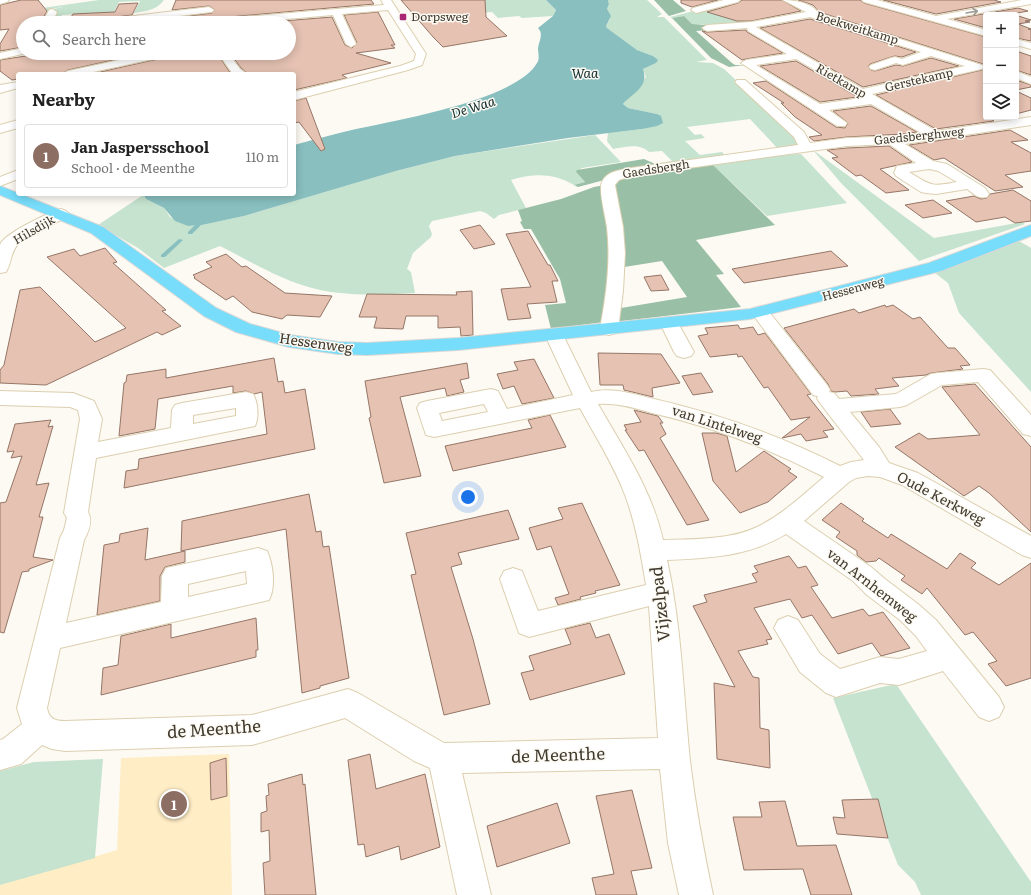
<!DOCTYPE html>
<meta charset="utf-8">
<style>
body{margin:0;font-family:Literata,serif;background:#f2f2f2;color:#222}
.controls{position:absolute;right:12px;top:12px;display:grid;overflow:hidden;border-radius:4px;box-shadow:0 2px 10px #0003}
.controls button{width:36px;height:36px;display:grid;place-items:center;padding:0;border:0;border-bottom:1px solid #e0e0e0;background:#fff;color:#222;font:20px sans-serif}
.you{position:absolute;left:468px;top:497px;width:14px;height:14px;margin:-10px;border:3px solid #fff;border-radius:50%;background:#1a73e8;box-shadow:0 0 0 6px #1a73e833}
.badge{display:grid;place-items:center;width:26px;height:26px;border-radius:50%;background:#ea580c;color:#fff;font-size:13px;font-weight:700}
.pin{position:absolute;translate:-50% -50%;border:2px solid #fff;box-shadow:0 1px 4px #0006}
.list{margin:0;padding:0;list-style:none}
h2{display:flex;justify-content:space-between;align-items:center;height:52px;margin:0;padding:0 16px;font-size:17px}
h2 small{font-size:13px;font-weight:400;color:#767676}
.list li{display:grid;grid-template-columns:26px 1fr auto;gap:12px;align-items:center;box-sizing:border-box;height:64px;margin:0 8px 8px;padding:0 8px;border:1px solid #e0e0e0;border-radius:4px}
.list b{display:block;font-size:15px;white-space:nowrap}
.list p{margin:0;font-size:13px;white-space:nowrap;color:#767676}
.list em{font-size:13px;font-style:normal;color:#767676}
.icon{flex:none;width:22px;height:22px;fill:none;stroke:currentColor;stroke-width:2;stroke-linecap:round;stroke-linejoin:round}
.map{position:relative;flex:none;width:1031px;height:895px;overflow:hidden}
.search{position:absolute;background:#fff;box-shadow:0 2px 10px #0003;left:16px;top:16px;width:280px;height:44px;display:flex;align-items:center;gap:10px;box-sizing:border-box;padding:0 14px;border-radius:22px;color:#767676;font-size:15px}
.panel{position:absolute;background:#fff;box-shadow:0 2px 10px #0003;left:16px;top:72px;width:280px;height:124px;border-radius:4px}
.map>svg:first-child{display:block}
.built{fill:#feedc5}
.green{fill:#c5e3ce}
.forest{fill:#99c0a6}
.water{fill:#89bfbf}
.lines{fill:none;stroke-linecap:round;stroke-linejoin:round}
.stream{fill:#89bfbf;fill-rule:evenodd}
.building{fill:#e5c2b2;stroke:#957667}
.minor-casing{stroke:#dccfaf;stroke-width:2}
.major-casing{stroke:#d9d8d5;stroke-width:2}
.minor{fill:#fff;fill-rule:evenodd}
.major{fill:#77ddfa;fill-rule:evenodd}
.oneway{stroke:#a09c96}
.poi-dot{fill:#a82674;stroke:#fdfaf4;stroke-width:1.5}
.labels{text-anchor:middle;stroke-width:3;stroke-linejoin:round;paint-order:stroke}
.far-poi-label{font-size:12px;fill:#403a2e;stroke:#fdfaf4;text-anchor:start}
.far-street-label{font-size:12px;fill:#403a2e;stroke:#fdfaf4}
.far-water-label{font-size:13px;font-style:italic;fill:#122f2f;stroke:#fdfaf4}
.street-label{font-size:14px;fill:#403a2e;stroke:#fdfaf4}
.near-street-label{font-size:17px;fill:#403a2e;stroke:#fdfaf4}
</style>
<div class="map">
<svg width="1031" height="895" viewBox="0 0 1031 895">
<rect width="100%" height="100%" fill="#fdfaf4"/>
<path class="built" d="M229 754 232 895H0V885L117 850 121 758Z"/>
<path class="green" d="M99 0H164C157 10 146 11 134 13L140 1 119 2 114 12 62 15 58 21H53L57 12H52L53 9 68 6 51 9 49 12 40 14 36 22 0 25V17L28 12 0 16V14Z
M447 0H546L556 10 553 16 522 18 519 16 498 18 492 12 457 15Z
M608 0H647L662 14 657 17H664L707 60 696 62 713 63 724 69 788 129 801 145 779 150 750 119 687 127 695 135 701 134 705 138 685 141 700 155 722 152 725 155 664 166 660 163 672 161 662 151 649 152C639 143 626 147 613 149L607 141 608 133 642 129 657 114 628 108 623 104 646 77 643 69 656 63 653 56 637 50 607 28 606 26 610 19 607 9 609 4Z
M721 4 747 11 752 10 775 18 768 19 763 17 746 21 750 23 711 27 703 24H692L684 16 672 18 670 17Z
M595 135 621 162 582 168 576 172 585 182 574 185C554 173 533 173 511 180L526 208 499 215 494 219 486 213 480 211 432 221 429 226 432 234 431 237 413 253 407 269 411 272 415 293C378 295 340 297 305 286 275 277 248 260 220 246L164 268 138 248 98 225 143 195 146 199 164 208 170 217 188 226 202 225 244 216 396 171 455 156Z
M813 150 934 238 1022 222 1025 224 919 261 841 183Z
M801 154 847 203 767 216 711 163 775 155Z
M1019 241 1031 248V392L959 313 948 283 935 273Z
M896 684 1031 882V895H921L915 882 898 865 833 698Z
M103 759 95 858 0 885V771L34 762Z"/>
<path class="forest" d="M654 0H673L686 11 669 16Z
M684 16 692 24 708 25 709 30 696 31 732 63 735 65H745L729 67 711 58 672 18Z
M644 159 653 163 657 166 578 187 574 185 585 182 576 172 577 170Z
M711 163 775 225 696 240 724 274 716 275 741 307 614 322 615 309 687 297 662 261 618 268 613 181 616 178Z
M604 185 611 228 604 322 551 329 545 305 566 303 560 279 531 229H524L520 222 522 221 518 210 561 199 594 187Z"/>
<path class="water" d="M546 0H608L609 4 607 9 611 16 606 26 607 28 637 50 653 56 658 60 656 63 643 69C649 87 634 92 623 104L628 108 657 114 661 116 663 123 657 126 642 129 568 138 455 156 396 171 244 216 202 225 188 226 175 221 164 208 146 199 143 194H294V145C315 139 335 134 356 129 397 120 516 100 537 63 540 59 538 53 538 48 539 41 544 34 538 28L553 16 556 10Z"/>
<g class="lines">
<path class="stream" d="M201 217 204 218 200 226 192 234H188V232L196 224Z
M179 239 183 240 165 257H161V255Z"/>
</g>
<path class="building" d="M21 0H38L47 11 41 22 23 23V47L0 51V44L9 29 0 30V5Z
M176 0H371L374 4 207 19 201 23H134L212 13 215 10 209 6 172 10Z
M401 0H485L486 17 507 36 443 47 434 38Z
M681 0H718L692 7 681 3Z
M742 0H782L801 11 751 21H737L707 12 738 3Z
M798 0H860L864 3 986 37V117H990H987L994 121 936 129 876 95 982 70 986 67 983 64 819 12 813 5Z
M883 0H994L1001 2 936 14Z
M138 3 132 15 100 19 94 23H69V20L73 14 115 12 119 4Z
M1018 8 1028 11 1012 14 1031 20 1025 21 1030 22 1018 24 1031 29H1028L1031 30V41L1016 38V15H986V28L954 19Z
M378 12 395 45H391L395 48 356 53 391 63 342 75 347 78 294 90V74H248L241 68 230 53H289V23H258L332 17 345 45 352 48 357 43 344 15Z
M810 19 916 52 902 57 895 56 891 57 870 64 868 67 871 70 875 71 896 65 903 66 931 58 959 66 863 87 760 28Z
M746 30 747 32 783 53 746 59 742 60 702 31 707 32Z
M1016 51 1031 56V75L1016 70Z
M45 53H145L68 70 61 74H18V79L12 80 0 71V60Z
M173 53H217L231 74H91L167 57Z
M796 61 856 96 857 97 820 102 760 66Z
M1016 80 1031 85V87L1016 90Z
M766 81 836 127 845 128 848 123 833 111 871 106 917 132 903 134 847 137 814 141 809 137 822 135 795 117 781 103H784L753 83Z
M1016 91 1031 98V110L1016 114Z
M306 98 325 149 321 151 299 122 294 123V101Z
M1010 130 1028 140 1011 142 1031 153V171L1005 175 1023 187 995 191 944 158 934 160 909 145Z
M889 146 912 162 880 169 909 190 886 193 861 175 856 176 832 158 838 157 827 150 847 148Z
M1013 190 1031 201V221L1015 223 1005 217 976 222 946 201 974 196 981 199 987 198 990 194Z
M933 200 952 213 923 218 905 205Z
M480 225 495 244 474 249 460 230Z
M528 231 548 265H550L558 281H552L557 302 527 304 531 318 508 320 501 289 531 287 506 234Z
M105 248 117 262 113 263 166 310 162 311 181 326 162 335 157 332 46 385 0 383V370L4 365 20 290 40 287 95 342 126 328 47 257 74 249 80 256Z
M831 251 848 266 744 283 732 269Z
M226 254 242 267 246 266 285 293 332 296 320 317 287 315 282 319 252 312 233 296 226 300 194 278 195 277 193 275 212 267 206 262Z
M661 275 669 290 651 291 644 277Z
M472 291 473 335 461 336 460 327 438 328V316H406L403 329 374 328 377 317H359L367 294 457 295 456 292Z
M885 305 886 307 893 305 913 319 920 317 948 348H955L970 365 960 366 963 369 931 373 926 375 892 378 899 386 875 389 879 394 851 396 847 391 835 392 831 391 828 384 784 328 854 309 859 313Z
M738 325 740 329 753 327 758 335 765 333 811 394 807 395 834 429 823 431 828 437 806 441 801 434 782 438 810 417 791 420 768 387 764 388 742 356 738 357 737 354 710 357 698 336 708 334 705 328Z
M598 353 661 354 680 383 652 388 653 397 624 390 623 385H600Z
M274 358 278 382 283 381 285 393 305 389 315 449 124 488 126 471 138 469 139 459 267 434 262 392 254 394 246 391 233 393V386L158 399 155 429 119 436 124 383 126 382 127 375 166 369V378Z
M534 359 554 398 522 404 514 386 503 389 497 374 518 370 514 362Z
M467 363 469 378 460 380 464 392 447 396 445 388 400 397 421 476 384 483 369 418 371 417 365 381Z
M701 373 713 392 693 395 682 376Z
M975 384 1031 447V532L989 493 979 486 964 496 895 447 919 433 928 439 980 435 942 387Z
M890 409 901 424 871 427 861 412Z
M634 410 658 416 663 423H660L666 434 660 438 709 520 687 525 644 450 639 451 625 430H627L624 425 641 422Z
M550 415 566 447 453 471 445 446 532 428 528 420Z
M51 420 48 427 53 426 36 485 49 483 39 517H43L33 557 53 560 29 569V571L22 572 4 633 0 632V503L6 502 22 456 11 458 14 451 7 452 15 424Z
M702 433H716L727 436 736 472 764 451 791 469 788 471 797 477 768 502 740 513 713 481Z
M309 494 316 532 321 531 323 547 329 546 349 678 320 686V688L302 693 286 529 181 551 182 521Z
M582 503 620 585 595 591 596 593 580 597 581 599 558 605 555 598 569 594 551 546 537 550 529 528 563 519 558 508Z
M841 503 864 519 862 521 888 538 891 534 947 569 960 553 976 563 971 568 999 585 1031 563V678L1006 686 988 664 997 661 973 632 965 635 927 588 922 594 901 580 905 576 879 558 876 561 866 562 857 555V551L836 537 840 532 822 520Z
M508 510 519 539 458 553 462 564 451 567 473 639 490 704 444 715 411 575 416 574 406 533Z
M148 528 145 560 185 551V562L165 567 160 576V601L97 615 104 545 119 542 120 534Z
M789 556 798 568 806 566 818 585 811 587 832 618 863 609 869 616 883 612 910 648 881 656 872 643 838 654 812 615 802 618 790 599 754 608 772 639 766 640 768 644 738 651 753 677 759 678 760 728 769 730 770 768 717 759 714 683 735 687 693 606 707 602 704 595 757 582 752 574 758 572 754 566Z
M256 618 258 650H256V657L101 695 103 668 118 665 121 636 171 624V638Z
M590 623 596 638 609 634 625 674 530 700 521 673 534 670 529 656 571 644 565 629Z
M370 754 376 789 425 774 440 847 401 860 399 846 366 857 364 844 358 845 348 760Z
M226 758 227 796 211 800 210 763Z
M302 774 303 785 305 784 316 895H265L263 863 270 861 269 830 261 832V813L267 811 266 796 269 795 268 784Z
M632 790 652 868 631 871 637 895H596L592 878 614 874 596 796Z
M878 799 888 838 837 834 833 817 845 818 842 800Z
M785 801 797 846 836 845 852 895H811L803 869 744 870 733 817H762L759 802Z
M557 803 570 843 497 867 487 826Z"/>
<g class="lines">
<g class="minor-casing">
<path id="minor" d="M0 0H9L7 2 0 4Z
M381 0H391L426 54 422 65 408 70 294 100V92L400 66 414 61 416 54 388 10 342 14 356 44 351 47 346 44 333 15 240 23H202L207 20 384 5Z
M724 0H740L738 2 696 13 691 10 693 8Z
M783 0C794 0 813 3 818 13L982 65 984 67 982 69 872 94 936 131 1031 117V125L905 144 933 161 947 164 985 188 989 194 987 197C978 199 974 194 967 189L936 194 926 193 921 192 896 176 894 173 897 166 916 163 889 144 847 146 631 176 619 180 615 185 623 227 625 253 623 291 618 329 616 333 609 335 602 333 600 329C606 296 611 262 607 228 606 218 598 190 602 182 607 171 620 170 631 168L798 145 794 137 737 84 735 82 737 80H745L804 132 810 143 847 138 903 136 921 133 871 104 829 110 847 123 845 126H837L741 63 746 60 787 54 748 31 747 28 707 31 702 28 707 25 751 22 806 12ZM810 17 921 52 902 59 895 57 891 58 871 65 869 67 871 69 875 70 896 63 903 65 931 56 965 66 863 89 756 27ZM796 59 857 95 861 98 820 104 756 65ZM929 169 938 171 957 182C930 187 932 186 909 172Z
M862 0H877L936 16 1022 0H1031V4L947 19 986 30V36L864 2Z
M209 7 214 10 212 12 121 23H95L100 20Z
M52 9 57 12 52 23H42L49 10Z
M1016 39 1031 43V49L1016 45Z
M23 48V53H27L0 59V53Z
M152 53H172L167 56 84 74H62L68 71Z
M218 53H228L240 69 247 74 232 73Z
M1016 71 1031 77V84L1016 78Z
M18 82V88L0 93V85Z
M18 120V128L0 133V125Z
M18 170V179L0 186V177Z
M61 209 66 211 69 214 66 217 19 243C10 252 12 262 6 272L0 273C0 265 0 253 0 245 3 234 50 212 61 209Z
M760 307 766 308 827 385 830 390 829 392 834 393 839 399 896 394 931 374 938 373 983 369 990 370 1031 415V436L1023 434 978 382 942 385 907 405 900 407 850 412 879 447 889 463 918 473 1031 536V558L1022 555 902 485 880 477 868 476 856 478 849 482 804 521 871 567 885 579 918 604 936 620 999 697 1004 707 999 717 989 721 979 717 943 671 899 685 880 683 836 697 826 693 800 672 774 628 778 620 788 616 798 620 820 654 840 669 880 657 899 659 927 651 916 636 900 620 867 595 853 581 786 534C748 557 710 558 667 560 681 623 683 687 689 751 694 799 703 847 713 895H679L668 843 660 769 462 773 491 895H457L430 768 414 761 345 718 252 745 65 751 52 749 42 745 21 764 0 770V740L3 739 22 724 17 708 60 538 64 530 67 518 64 513 80 419 78 410 70 407 0 405V391L73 393 94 401 102 419 98 442 171 428 172 410 175 405 182 403 246 392 253 394C258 402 259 418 255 426L96 458 88 512C93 521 89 531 84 540L66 623 161 602 162 576 166 568 258 548 267 551C273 564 276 587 269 600L60 648 47 708C49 719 55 721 65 721L252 715 348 689 358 693 444 743 658 738 649 606 529 637 519 633 500 579 504 571 513 568 522 571 538 611 646 585C641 555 636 524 625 495 614 465 595 436 580 408L434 437 426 435 417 408 420 403 427 401 491 389 498 391 507 409 573 395 545 335 547 331 554 329 561 331 563 335 591 392C613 387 633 394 654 399 719 414 781 436 840 466L851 462 864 460 820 403 817 398 818 396 813 395 751 312 754 308ZM484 404 488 412 442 421 439 413ZM598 404C617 403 635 408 652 413 713 427 770 449 824 477 803 495 782 515 757 527 731 540 692 539 663 540 652 490 623 448 598 404ZM236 408V416L193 424V415ZM246 571 247 584 188 597V584Z
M669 317 676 319 678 323 694 352 691 356 684 358 677 356 674 352 660 323 662 319Z"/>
</g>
<g class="major-casing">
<path id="major" d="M0 186 103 227 216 308 250 324 290 335 338 342 367 343 458 338 750 309 929 263 1031 225V236L941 271 750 319 458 350 367 355 338 354 289 347 236 332 204 316 91 233 0 195Z"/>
</g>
<use href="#minor" class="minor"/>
<use href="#major" class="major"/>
</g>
<defs><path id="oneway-shaft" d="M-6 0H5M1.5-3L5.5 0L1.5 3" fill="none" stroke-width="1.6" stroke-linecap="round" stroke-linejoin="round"/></defs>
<use class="oneway" href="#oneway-shaft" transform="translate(972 12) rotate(-10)"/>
<rect class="poi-dot" x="399" y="13" width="8" height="8" rx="2"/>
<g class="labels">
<g class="far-poi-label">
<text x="411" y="21">Dorpsweg</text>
</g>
<g class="far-street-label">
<text transform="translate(857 28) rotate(17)" y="4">Boekweitkamp</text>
<text transform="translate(919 80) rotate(-13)" y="4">Gerstekamp</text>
<text transform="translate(841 81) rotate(30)" y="4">Rietkamp</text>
<text transform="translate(919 136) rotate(-6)" y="4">Gaedsberghweg</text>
<text transform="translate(656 169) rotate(-9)" y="4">Gaedsbergh</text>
<text transform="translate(34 230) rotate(-30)" y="4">Hilsdijk</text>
<text transform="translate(853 289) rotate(-15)" y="4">Hessenweg</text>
</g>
<g class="far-water-label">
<text x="585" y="78">Waa</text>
<text transform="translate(473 107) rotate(-17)" y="5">De Waa</text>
</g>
<g class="street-label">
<text transform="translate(316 343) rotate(8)" y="5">Hessenweg</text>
<text transform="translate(717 424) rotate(18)" y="5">van Lintelweg</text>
<text transform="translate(941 498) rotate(28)" y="5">Oude Kerkweg</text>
<text transform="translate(872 585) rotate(38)" y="5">van Arnhemweg</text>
</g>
<g class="near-street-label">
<text transform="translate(660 604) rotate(-96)" y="6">Vijzelpad</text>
<text transform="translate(214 729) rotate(-4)" y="6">de Meenthe</text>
<text transform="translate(558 755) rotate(-2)" y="6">de Meenthe</text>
</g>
</g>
</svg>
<div class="controls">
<button>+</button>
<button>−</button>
<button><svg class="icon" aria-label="layers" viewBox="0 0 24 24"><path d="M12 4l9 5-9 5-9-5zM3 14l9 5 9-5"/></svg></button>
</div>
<div class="you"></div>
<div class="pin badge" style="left:174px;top:804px;background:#8d6e63">1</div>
<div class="search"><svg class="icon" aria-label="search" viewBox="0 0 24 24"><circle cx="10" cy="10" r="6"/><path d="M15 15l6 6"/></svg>Search here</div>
<section class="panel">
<h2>Nearby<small></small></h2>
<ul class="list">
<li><span class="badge" style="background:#8d6e63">1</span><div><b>Jan Jaspersschool</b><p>School · de Meenthe</p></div><em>110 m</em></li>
</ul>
</section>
</div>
